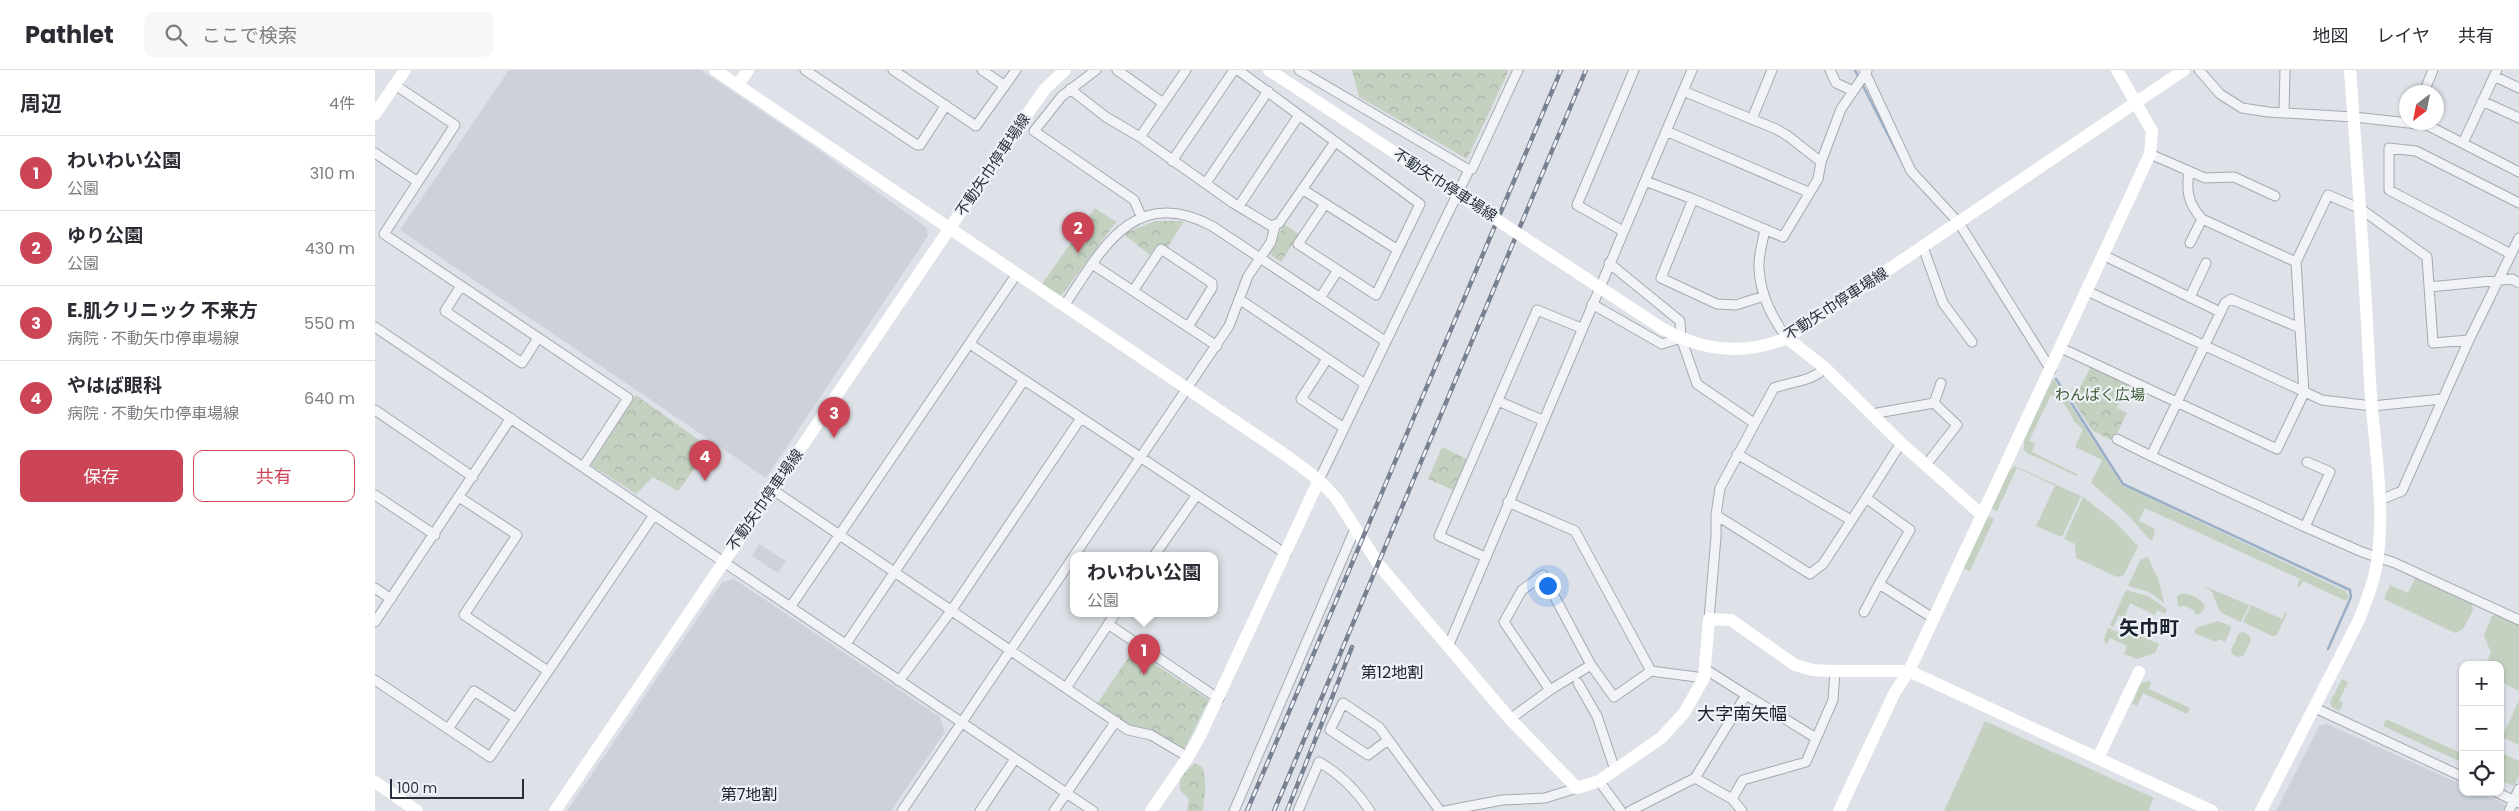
<!DOCTYPE html>
<html lang="ja">
<meta charset="utf-8">
<style>
body{margin:0;font-family:Poppins,"Noto Sans JP",sans-serif;background:#f7f7f7;color:#2b2b33}
.controls{position:absolute;right:15px;bottom:15px;display:grid;overflow:hidden;border-radius:10px;box-shadow:0 1px 4px #0004}
.controls button{width:45px;height:45px;display:grid;place-items:center;padding:0;border:0;border-bottom:1px solid #e1e1e2;background:#fff;color:#2b2b33;font:25px sans-serif}
.compass{position:absolute;left:2024px;top:15px;width:45px;height:45px;border-radius:50%;background:#fff;box-shadow:0 1px 4px #0004;rotate:212deg}
.scale{position:absolute;left:15px;bottom:12px;width:134px;box-sizing:border-box;padding-left:5px;border:2px solid #28303e;border-top:0;font-size:14px;line-height:18px;white-space:nowrap;color:#28303e;-webkit-text-stroke:4px #eef1f5;paint-order:stroke}
.you{position:absolute;left:1172px;top:515px;width:18px;height:18px;margin:-12px;border:4px solid #fff;border-radius:50%;background:#1a73e8;box-shadow:0 0 0 8px #1a73e833}
.badge{display:grid;place-items:center;width:32px;height:32px;border-radius:50%;background:#cc4557;color:#fff;font-size:16px;font-weight:700}
.pin{position:absolute;translate:-50% -41px;filter:drop-shadow(0 1px 2px #0008)}
.pin::after{content:'';position:absolute;top:26px;width:18px;height:15px;background:inherit;clip-path:polygon(0 0,100% 0,50% 100%)}
.popup{position:absolute;left:695px;top:482px;width:148px;height:65px;box-sizing:border-box;display:grid;place-content:center;border-radius:10px;background:#fff;filter:drop-shadow(0 1px 4px #0005);font-size:16px;white-space:nowrap;color:#7c7c81}
.popup b{font-size:19px;color:#2b2b33}
.popup::after{content:'';position:absolute;left:50%;top:100%;margin-left:-10px;border:10px solid transparent;border-top-color:#fff}
.list{margin:0;padding:0;list-style:none}
h2{display:flex;justify-content:space-between;align-items:center;height:65px;margin:0;padding:0 20px;font-size:21px}
h2 small{font-size:16px;font-weight:400;color:#7c7c81}
.list li{display:grid;grid-template-columns:32px 1fr auto;gap:15px;align-items:center;box-sizing:border-box;height:75px;padding:0 20px;border-top:1px solid #e1e1e2}
.list b{display:block;font-size:19px;white-space:nowrap}
.list p{margin:0;font-size:16px;white-space:nowrap;color:#7c7c81}
.list em{font-size:16px;font-style:normal;color:#7c7c81}
.actions{display:flex;gap:10px;padding:15px 20px}
.actions a{flex:1;padding:11px 0;border:1px solid #cc4557;border-radius:10px;text-align:center;font-size:18px;color:#cc4557}
.actions .main{background:#cc4557;color:#fff}
.icon{flex:none;width:28px;height:28px;fill:none;stroke:currentColor;stroke-width:2;stroke-linecap:round;stroke-linejoin:round}
.map{position:relative;flex:none;width:2144px;height:741px;overflow:hidden}
header{display:flex;align-items:center;gap:30px;box-sizing:border-box;height:70px;padding:0 25px;background:#fff;border-bottom:1px solid #e1e1e2}
header strong{font-size:24px}
nav{display:flex;gap:28px;margin-inline-start:auto;font-size:18px}
.search{width:350px;height:45px;background:#f7f7f7;display:flex;align-items:center;gap:12px;box-sizing:border-box;padding:0 18px;border-radius:10px;color:#7c7c81;font-size:19px}
main{display:flex}
aside{flex:1;background:#fff}
.map>svg:first-child{display:block}
.built{fill:#cdd1da}
.green{fill:#c4d1c0}
.park{fill:url(#park-crowns)}
.lines{fill:none;stroke-linecap:round;stroke-linejoin:round}
.stream{stroke:#9aafc7;stroke-width:2.5}
.street-casing{stroke:#a4a9b2;stroke-width:11}
.street{stroke:#f1f3f6;stroke-width:9}
.secondary{stroke:#fff;stroke-width:12}
.rail-casing{stroke:#788191;stroke-width:4.5}
.rail{stroke:#eef1f5;stroke-width:2.5;stroke-dasharray:8;stroke-linecap:butt}
.secondary-bridge{stroke:#fff;stroke-width:12}
.labels{text-anchor:middle;stroke-width:4.5;stroke-linejoin:round;paint-order:stroke}
.street-label{font-size:15px;fill:#28303e;stroke:#eef1f5}
.park-label{font-size:15px;fill:#3c5a35;stroke:#eef1f5}
.neighbourhood-label{font-size:16px;fill:#1a212f;stroke:#eef1f5}
.quarter-label{font-size:18px;fill:#1a212f;stroke:#eef1f5}
.district-label{font-size:20px;font-weight:bold;fill:#1a212f;stroke:#eef1f5}
</style>
<header>
<strong>Pathlet</strong>
<div class="search"><svg class="icon" aria-label="search" viewBox="0 0 24 24"><circle cx="10" cy="10" r="6"/><path d="M15 15l6 6"/></svg>ここで検索</div>
<nav><a>地図</a><a>レイヤ</a><a>共有</a></nav>
</header>
<main>
<aside>
<h2>周辺<small>4件</small></h2>
<ul class="list">
<li><span class="badge">1</span><div><b>わいわい公園</b><p>公園</p></div><em>310 m</em></li>
<li><span class="badge">2</span><div><b>ゆり公園</b><p>公園</p></div><em>430 m</em></li>
<li><span class="badge">3</span><div><b>E.肌クリニック 不来方</b><p>病院 · 不動矢巾停車場線</p></div><em>550 m</em></li>
<li><span class="badge">4</span><div><b>やはば眼科</b><p>病院 · 不動矢巾停車場線</p></div><em>640 m</em></li>
</ul>
<div class="actions"><a class="main">保存</a><a>共有</a></div>
</aside>
<div class="map">
<svg width="2144" height="741" viewBox="0 0 2144 741">
<defs>
<pattern id="park-crowns" width="20" height="18" patternUnits="userSpaceOnUse" patternTransform="scale(1.25)"><rect width="20" height="18" fill="#c4d1c0"/><path d="M2 6a3 3 0 1 1 6 0M12 15a3 3 0 1 1 6 0" fill="none" stroke="#a8b4a6"/></pattern>
</defs>
<rect width="100%" height="100%" fill="#dee2e8"/>
<path class="built" d="M134 0H326L441 78 551 157 553 166 391 408 25 160Z
M384 474 411 491 403 503 377 486Z
M359 509 565 647 570 662 516 741H192L347 512Z
M1952 654 2088 715V722H2104L2128 733 2131 738 2129 741H1901L1944 656Z"/>
<path class="green" d="M1678 308 1747 415 1970 521 1974 527 1971 531 1928 511 1925 517 1922 516 1925 509 1770 438 1764 451 1780 459 1778 469 1775 470 1754 446 1716 413 1727 390 1700 377 1708 359C1692 349 1696 332 1676 325L1654 371 1660 373 1657 382 1702 404V406L1652 383 1649 380V371Z
M1640 396 1706 426 1687 467 1661 456 1680 416 1642 398 1622 441 1616 438 1634 401Z
M1708 427 1739 451 1763 476 1749 505 1742 507 1701 488 1700 474 1689 469Z
M1612 446 1619 449 1595 501 1588 498Z
M1773 487 1784 511 1789 533 1774 522 1753 516 1765 490Z
M2041 506 2096 532 2098 540 2088 559 2080 563 2009 529 2015 515 2033 523Z
M1829 516 1874 535 1866 552 1845 542 1837 522Z
M1751 520 1773 526 1792 539 1790 544 1782 540 1780 545 1755 533 1749 548 1744 545 1738 557 1735 555Z
M1805 524C1814 522 1826 529 1830 536L1827 542 1822 545 1819 543 1820 541 1808 535 1807 537 1803 536 1802 527Z
M1876 535 1907 549 1910 542 1912 543 1902 565 1897 566 1868 552Z
M2124 544 2144 554V621C2128 614 2125 613 2125 595H2110L2116 583 2109 565 2117 546Z
M1843 551 1855 556 1856 559 1850 572 1843 569 1841 572 1819 563 1821 558Z
M1733 558 1751 565 1754 561 1784 574 1780 583 1762 589 1749 584 1752 576 1735 568 1731 575 1729 569Z
M1868 562 1874 565 1876 570 1868 586 1863 587 1857 584 1856 580 1864 563Z
M1967 609 1973 612 1964 631 1968 633 1964 641 1957 637 1955 632Z
M1773 611 1776 612 1774 619 1815 638 1812 644 1768 623 1762 636 1757 634 1766 613Z
M2144 630V675L2127 667Z
M2011 649 2088 684V693L2008 656Z
M1610 651 1779 728 1773 741H1569Z
M2125 682 2144 691V706L2139 716 2125 710Z"/>
<path class="park" d="M977 0H1134L1092 89 984 27Z
M720 138 741 152 686 226 667 214Z
M780 151H809L792 178 782 175 775 185 748 164Z
M909 154 924 164 906 192 894 184Z
M1716 296 1753 314 1742 338 1752 343 1738 371 1718 361 1698 331Z
M261 325 335 378 303 421 278 407 261 424 216 395Z
M1067 377 1092 389 1078 420 1053 409Z
M758 580 834 630 809 680C779 666 749 654 720 637Z
M820 693 827 697C833 711 829 726 828 741H812L814 729 805 720V707Z"/>
<g class="lines">
<path class="stream" d="M1480 0 1484 9
M1487 14 1529 96
M1681 309 1748 414 1975 520 1976 527 1953 579"/>
<g class="street-casing">
<path id="street" d="M430 0 542 75H545L571 35
M518 0 601 56 641 0
M607 0 630 16
M721 0 687 26 659 61 759 130 767 148
M742 0 788 33
M863 0 1045 134 1001 225 923 174 950 134
M924 0 1094 100
M1455 0 1461 13 1478 21
M1489 0 1536 101 1584 153 1676 300
M1824 0 1845 24 1867 38 1893 42 1979 47 2052 55 2144 102
M2119 6 2144 18
M20 15 80 55 9 164 253 328 208 397
M695 19 731 47 765 67 858 133 896 156 904 153 960 72
M1308 21 1401 59 1413 66 1446 92
M2049 22 2058 0
M2107 31 2144 48
M1909 42 1910 0
M1377 49 1397 0
M1291 61 1433 122
M765 67 811 0
M2088 73 2122 0
M0 83 43 112
M1775 84 1830 108 1859 107 1900 126
M797 91 859 0
M1814 101C1811 122 1813 133 1827 149L1921 192
M1270 111 1318 129 1408 167 1443 109 1446 92 1466 39 1492 1
M831 113 893 21
M927 119 1023 180
M1318 129 1286 208 1342 234 1361 235 1389 226
M864 136 924 45
M1390 159C1388 171 1383 186 1384 198 1385 223 1397 248 1412 268
M1248 161 1202 135 1259 0
M1815 173 1827 149
M1548 177 1568 233 1597 272
M2136 184 2014 120V78L2041 81 2144 133
M1728 185 1845 242
M1234 193 1305 251 1306 268 1322 314 1379 353
M717 194 842 276
M86 216 70 241 147 293 163 268
M2054 217 2137 209 2144 213
M758 221 786 179 837 213V218L813 257
M1712 221 1947 330 1997 336 2067 329
M1815 227 1831 193
M945 228 963 200
M864 229 990 314
M1217 234 1287 274 1306 268
M689 236C726 181 758 114 837 156L1010 271
M0 257 718 741
M1925 258 1856 229 1850 233 1776 386 1930 457 1987 482 2020 493 2144 550
M595 274 911 484
M1686 278 1902 379 1929 323 1921 192 1953 125 1986 139 2052 187 2058 273 2094 270
M952 289 926 329 969 358
M1123 331 1167 350
M0 340 98 407
M1497 344 1559 333
M1742 369 1776 386
M1362 384 1476 450
M1551 395 1582 355 1559 333 1566 313
M944 410 1094 100 1097 99 1143 0
M398 420 753 660 776 665 813 687
M0 425 60 465
M84 427 142 465 89 545 173 601
M1491 428 1526 373
M2005 430 2027 421 2094 270 2144 168
M1133 432 1200 461 1276 601
M1341 445 1435 504 1448 494 1491 428 1535 460 1504 514 1558 548
M1930 457 1955 402 1932 392
M699 486 854 256 873 206 896 172 900 156
M779 486 821 426
M1110 487 1064 466 1162 240 1206 258
M0 518 16 529
M416 536 641 205
M1489 542 1504 514
M1334 549 1341 467V445L1345 418 1399 318C1418 311 1436 312 1450 298
M0 552 136 348
M733 554 844 629
M471 574 649 310
M1073 577 1317 0
M0 610 115 687 279 445
M524 611 576 541 706 348
M1203 613 1222 646 1240 700
M691 618 740 544
M1175 620 1129 552 1147 520 1168 505 1216 595 1239 627 1276 601 1329 608
M1371 625 1441 668
M1940 638 2088 707
M1135 649 1175 620 1216 595
M73 659 99 621 141 648
M1013 670 993 685 955 660 968 633 1004 657 1065 741
M1320 708 1357 729 1367 741
M1224 711 1246 741
M2121 722 2144 733
M1357 729 1368 710 1431 692 1458 630 1460 601
M527 741 699 486
M605 741 640 689
M679 741 741 651
M859 741 980 459
M923 741 944 692C965 704 982 721 995 741
M1070 741 1127 730 1170 728 1202 718
M1255 741 1320 708 1371 625 1330 599
M2134 741 2144 719"/>
</g>
<use href="#street" class="street"/>
<path class="secondary" d="M340 0 912 386 944 410 961 428 1004 495 1135 649 1202 718 1224 711 1286 668 1309 643 1329 608 1334 549 1356 550 1420 595 1438 600 1458 601H1534L1837 741
M363 15 373 0
M0 44 30 0
M1288 259C1328 281 1369 286 1412 268L1809 0
M1412 268 1450 298 1526 373 1607 445 1534 601 1520 622 1464 741
M1607 445 1775 84 1777 61 1742 0
M1723 688 1764 602
M0 712 42 741
M180 741 646 53 670 19 690 0
M776 741 813 687 826 664 944 410
M1886 741 1984 550C1992 529 2001 507 2003 485 2010 427 1998 368 1995 311 1990 207 1983 104 1975 0"/>
<g class="rail-casing">
<path id="rail" d="M872 741 1186 0
M899 741 1211 0
M912 741 977 577"/>
</g>
<use href="#rail" class="rail"/>
<path class="secondary-bridge" d="M894 0 1288 259"/>
</g>
<g class="labels">
<g class="street-label">
<text transform="translate(618 95) rotate(-56)" y="5">不動矢巾停車場線</text>
<text transform="translate(1070 115) rotate(33)" y="5">不動矢巾停車場線</text>
<text transform="translate(1461 234) rotate(-33)" y="5">不動矢巾停車場線</text>
<text transform="translate(390 430) rotate(-55)" y="5">不動矢巾停車場線</text>
</g>
<g class="park-label">
<text x="1725" y="330">わんぱく広場</text>
</g>
<g class="neighbourhood-label">
<text x="1017" y="608">第12地割</text>
<text x="374" y="730">第7地割</text>
</g>
<g class="quarter-label">
<text x="1367" y="650">大字南矢幅</text>
</g>
<g class="district-label">
<text x="1774" y="565">矢巾町</text>
</g>
</g>
</svg>
<div class="controls">
<button>+</button>
<button>−</button>
<button><svg class="icon" aria-label="locate" viewBox="0 0 24 24"><circle cx="12" cy="12" r="6"/><path d="M12 2v4M12 18v4M2 12h4M18 12h4"/></svg></button>
</div>
<svg class="compass" viewBox="-18 -18 36 36"><path d="M0-13l5 13h-10z" fill="#e53935"/><path d="M0 13l5-13h-10z" fill="#7c7c81"/></svg>
<div class="scale">100 m</div>
<div class="you"></div>
<div class="pin badge" style="left:769px;top:605px">1</div>
<div class="popup"><b>わいわい公園</b>公園</div>
<div class="pin badge" style="left:703px;top:183px">2</div>
<div class="pin badge" style="left:459px;top:368px">3</div>
<div class="pin badge" style="left:330px;top:411px">4</div>
</div>
</main>
